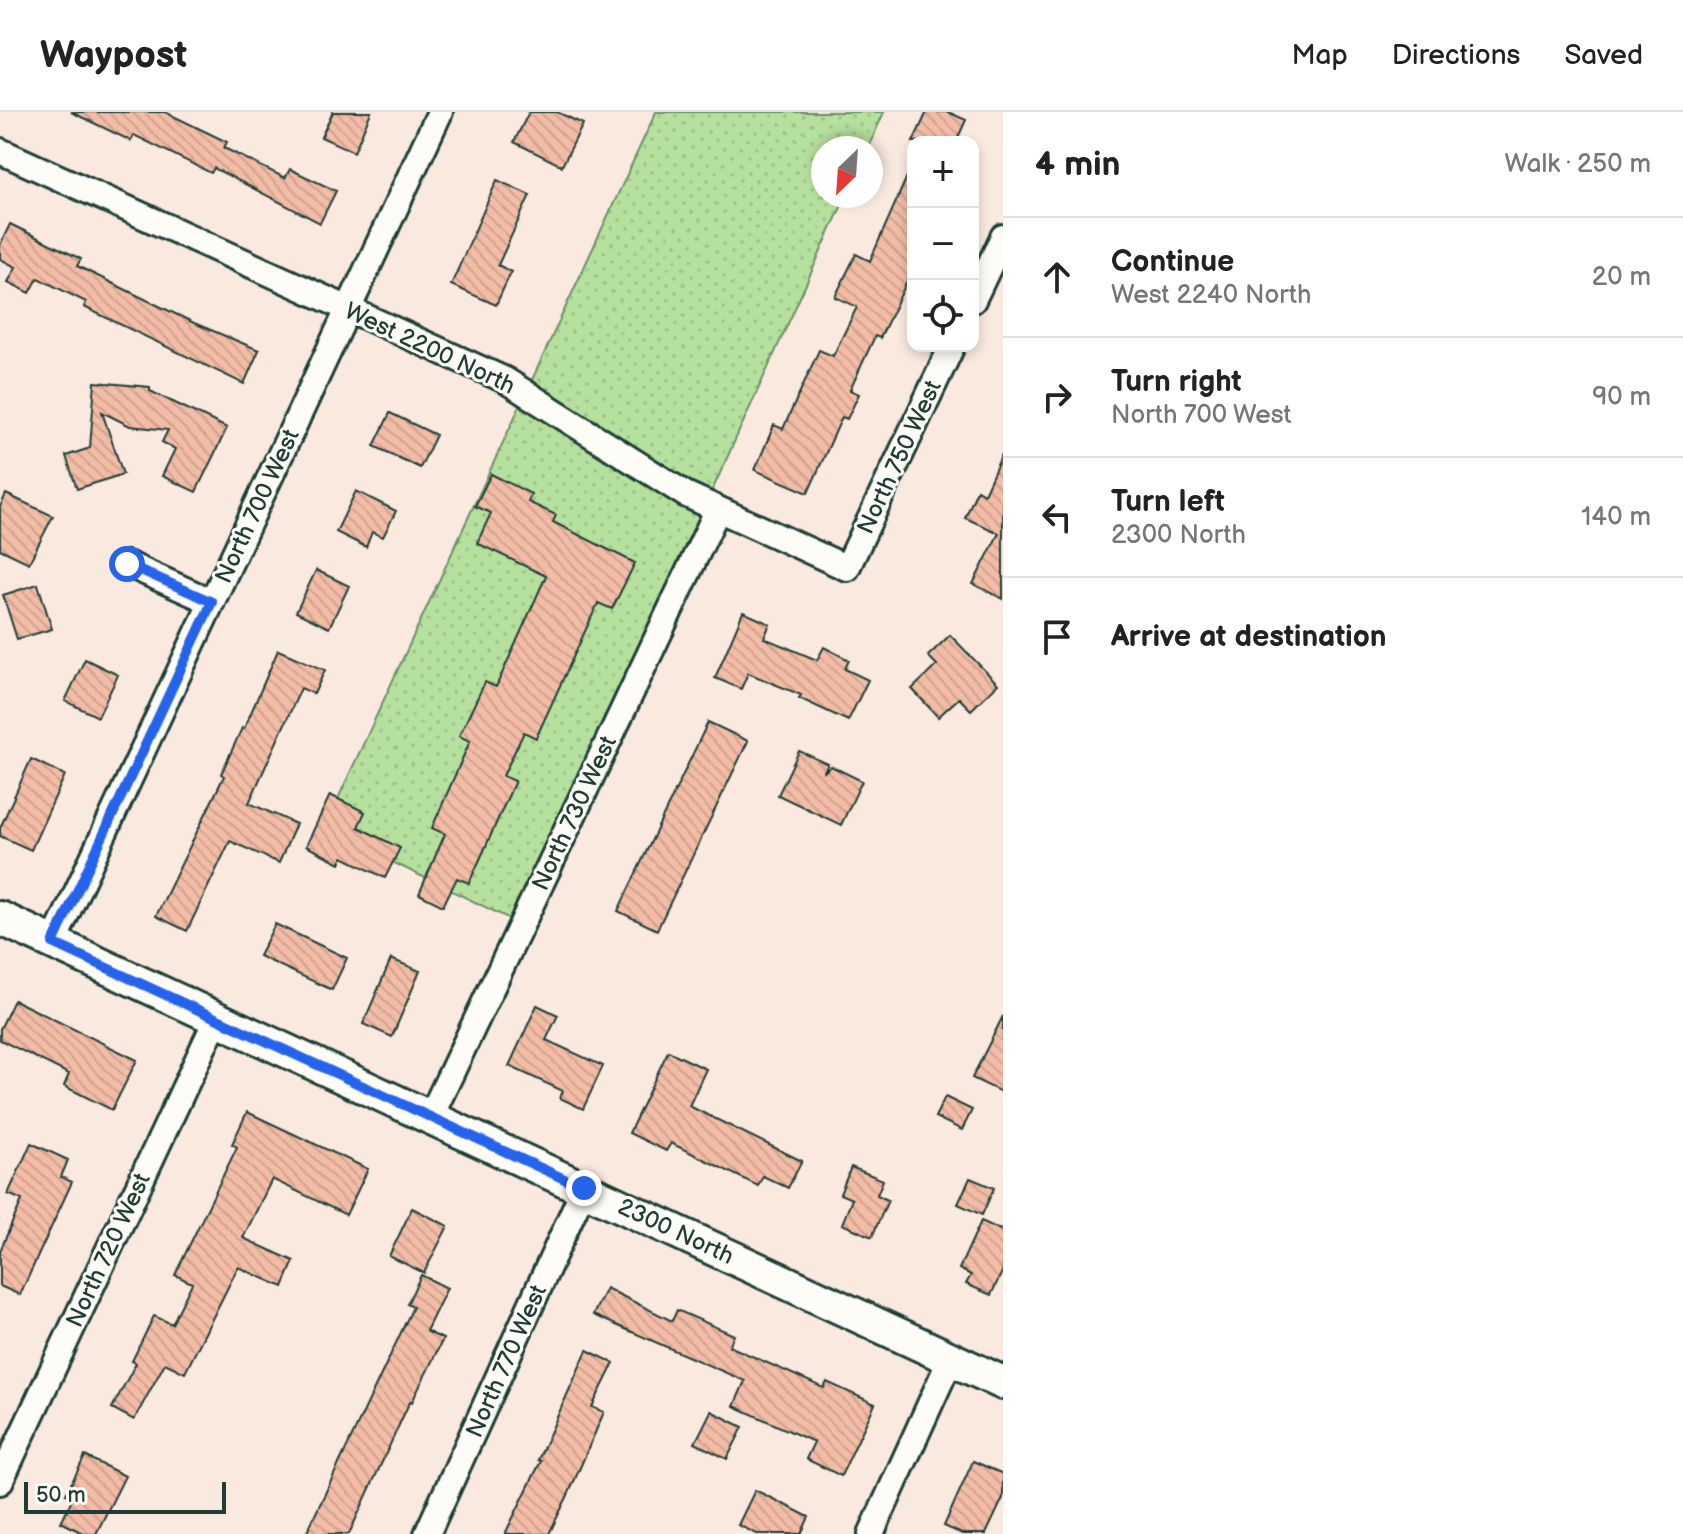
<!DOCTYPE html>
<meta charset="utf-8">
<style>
body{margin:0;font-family:"Balsamiq Sans",sans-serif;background:#f2f2f2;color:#222}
.controls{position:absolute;right:24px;top:24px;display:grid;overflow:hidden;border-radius:16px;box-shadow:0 4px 12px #0003}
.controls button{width:72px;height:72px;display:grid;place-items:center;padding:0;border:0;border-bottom:2px solid #e0e0e0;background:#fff;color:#222;font:40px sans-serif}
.compass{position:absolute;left:811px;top:24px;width:72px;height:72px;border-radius:50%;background:#fff;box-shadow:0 4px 12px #0003;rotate:205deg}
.scale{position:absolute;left:24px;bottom:20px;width:202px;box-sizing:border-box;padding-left:8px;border:4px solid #1f3d34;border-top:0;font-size:22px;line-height:28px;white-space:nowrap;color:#1f3d34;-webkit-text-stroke:6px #fdfcf7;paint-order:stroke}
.stop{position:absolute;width:24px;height:24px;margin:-18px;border:6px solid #2563eb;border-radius:50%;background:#fff}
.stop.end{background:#2563eb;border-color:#fff;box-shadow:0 2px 8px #0008}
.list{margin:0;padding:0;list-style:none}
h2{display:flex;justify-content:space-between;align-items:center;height:104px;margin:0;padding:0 32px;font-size:34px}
h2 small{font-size:26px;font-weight:400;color:#767676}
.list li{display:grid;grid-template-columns:52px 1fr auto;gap:24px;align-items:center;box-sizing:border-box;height:120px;padding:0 32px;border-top:2px solid #e0e0e0}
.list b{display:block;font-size:30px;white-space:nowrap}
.list p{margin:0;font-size:26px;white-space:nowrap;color:#767676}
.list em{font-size:26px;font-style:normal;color:#767676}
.icon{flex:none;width:44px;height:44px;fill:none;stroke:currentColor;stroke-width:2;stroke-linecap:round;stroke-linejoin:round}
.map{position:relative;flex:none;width:1003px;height:1422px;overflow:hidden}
header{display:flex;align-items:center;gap:48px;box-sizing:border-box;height:112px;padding:0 40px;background:#fff;border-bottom:2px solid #e0e0e0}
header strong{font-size:38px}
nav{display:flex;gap:44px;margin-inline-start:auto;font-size:28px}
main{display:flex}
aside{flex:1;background:#fff}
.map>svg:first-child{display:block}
.grass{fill:url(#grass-dots);stroke:#6a8e68;stroke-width:2}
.building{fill:url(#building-back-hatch);stroke:#1f3d34;stroke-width:2}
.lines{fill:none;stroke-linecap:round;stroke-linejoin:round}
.street-casing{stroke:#1f3d34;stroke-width:30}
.secondary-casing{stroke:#1f3d34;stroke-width:38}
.street{stroke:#fdfcf7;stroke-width:24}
.secondary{stroke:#fdfcf7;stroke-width:32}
.route{stroke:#2563eb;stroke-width:10}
.labels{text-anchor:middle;stroke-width:6;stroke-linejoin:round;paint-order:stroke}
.street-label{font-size:24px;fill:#1f3d34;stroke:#fdfcf7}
</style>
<header>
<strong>Waypost</strong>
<nav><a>Map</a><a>Directions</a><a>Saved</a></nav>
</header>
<main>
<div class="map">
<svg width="1003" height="1422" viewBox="0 0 1003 1422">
<defs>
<pattern id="grass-dots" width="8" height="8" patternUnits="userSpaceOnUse" patternTransform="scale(2)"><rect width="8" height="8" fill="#b6e09d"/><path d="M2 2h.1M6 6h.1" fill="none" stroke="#9cc188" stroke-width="1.8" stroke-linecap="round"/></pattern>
<pattern id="building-back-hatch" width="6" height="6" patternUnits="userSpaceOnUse" patternTransform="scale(2)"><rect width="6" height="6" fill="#f3bca6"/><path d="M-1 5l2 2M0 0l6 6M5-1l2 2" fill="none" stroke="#d0a290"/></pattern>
</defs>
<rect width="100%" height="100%" fill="#fae9df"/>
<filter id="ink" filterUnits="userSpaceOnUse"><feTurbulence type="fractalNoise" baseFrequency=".0125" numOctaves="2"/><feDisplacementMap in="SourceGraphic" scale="16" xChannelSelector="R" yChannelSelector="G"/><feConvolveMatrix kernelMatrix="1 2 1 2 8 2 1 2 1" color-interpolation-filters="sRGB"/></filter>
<g filter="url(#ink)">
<path class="grass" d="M656 0H884L868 36H823V84H846L516 810 324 717Z"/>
<path class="building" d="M71 0H165L227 30 224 36 285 66 290 57 336 79 320 111 214 56 211 61 134 23 131 29Z
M333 0H371L354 40 321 25Z
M529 0H557L583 12 562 54 514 30Z
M927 0H948L966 8 956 30H913Z
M913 51V157L880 226 875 224 850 278 859 282 847 307 842 305 808 381 755 358 774 313 783 317 819 238 833 244 857 195 835 185 856 142 870 149Z
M497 68 530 83 498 153 511 160 496 193 451 173Z
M10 112 81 147 77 154 194 211 259 238 244 272 84 195 86 190 38 166 30 181 8 170 16 155 0 147V133Z
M95 270 150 275V279L227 316 196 380 162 364 175 337 162 330 168 318 130 314 102 300 123 362 77 377 66 344 90 336Z
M390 301 436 323 420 356 374 334Z
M1003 340V487L973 472 999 421 965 406 977 378 984 382Z
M491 362 531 382 528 390 556 403 553 410 635 451 612 497 598 491 536 626 524 620 503 664 515 669 477 754 469 771 457 766 443 794 419 782 445 722 432 716 470 629 459 624 485 570 496 575 546 464 477 431 491 401 475 394Z
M356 379 396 399 383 425 372 420 366 435 336 420Z
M6 382 53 404 29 451 0 437V395Z
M316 458 349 474 329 516 296 500Z
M38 472 52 517 17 527 3 483Z
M743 500 770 512 764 526 817 548 824 535 849 548 845 557 868 568 848 609 799 586 801 583 748 561 741 577 715 566Z
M950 523 998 572 971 598 959 586 938 605 912 577 937 553 928 544Z
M278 538 325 558 314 582 301 576 249 691 296 712 279 751 230 729 187 819 156 804 224 664 221 662 242 616 244 617Z
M85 547 118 563 98 605 65 589Z
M708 610 748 629 657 818 618 799Z
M799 639 828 652 823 661 831 654 862 669 841 713 778 683Z
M31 647 65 663 31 738 0 724V716Z
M330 683 365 700 358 715 400 736 385 766 343 745 340 751 306 734Z
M275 812 347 846 332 878 259 844Z
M391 847 420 859 392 925 363 912Z
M14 888 137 948 112 998 64 974 69 962 0 928V917Z
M537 893 558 903 546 928 603 954 583 997 560 986 563 979 509 954Z
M1003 904V981L972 966Z
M668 939 706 957 689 994 802 1049 788 1076 763 1064 758 1074 671 1031 666 1039 629 1021Z
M945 985 972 998 962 1018 935 1005Z
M247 1000 368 1057 346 1103 272 1067 243 1126 294 1149 283 1175 238 1155 185 1261 165 1251 134 1308 112 1296 136 1251 132 1249 154 1204 172 1212 192 1171 175 1163 237 1035 232 1032Z
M31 1031 68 1048 61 1065 72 1070 20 1183 0 1174V1139L22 1088 8 1082Z
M851 1055 883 1068 877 1083 888 1088 872 1125 842 1112 852 1087 840 1082Z
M970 1066 994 1076 982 1103 958 1092Z
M412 1096 448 1114 424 1161 389 1144Z
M981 1109 1003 1119V1158L991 1183 966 1172 971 1163 959 1157Z
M421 1163 447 1176 426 1219 443 1227 412 1290 410 1289 349 1422H306L413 1195 407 1192Z
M606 1176 672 1209 677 1198 734 1223 729 1234 824 1276 827 1270 875 1292 841 1364 806 1347 814 1330 734 1294 745 1269 593 1203Z
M587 1238 614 1251 592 1295 604 1300 569 1381 549 1422H505L541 1349 538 1348Z
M711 1299 743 1315 727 1347 695 1331Z
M85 1344 125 1364 96 1422H85L61 1410 73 1385 66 1382Z
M973 1349 1003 1362V1386L986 1422H962L944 1414Z
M755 1378 809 1405 801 1422H757L738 1413Z"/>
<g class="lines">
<g class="street-casing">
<path id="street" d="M0 39 505 268 685 382 847 456 952 234
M973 188 1003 125
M127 452 212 490
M53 831 440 0
M430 1006 718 397
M0 1370 217 906
M427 1422 584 1076
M871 1422 951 1246"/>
</g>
<g class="secondary-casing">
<path id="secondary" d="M0 806 1003 1271"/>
</g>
<use href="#street" class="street"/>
<use href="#secondary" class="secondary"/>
</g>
</g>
<g class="lines" filter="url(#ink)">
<path class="route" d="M127 452 212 490 53 831 584 1076"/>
</g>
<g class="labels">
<g class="street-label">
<text transform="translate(430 236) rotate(25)" y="8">West 2200 North</text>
<text transform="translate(899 345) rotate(-65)" y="8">North 750 West</text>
<text transform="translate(257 394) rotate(-65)" y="8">North 700 West</text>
<text transform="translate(574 701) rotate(-65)" y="8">North 730 West</text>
<text transform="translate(676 1119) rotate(25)" y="8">2300 North</text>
<text transform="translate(108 1138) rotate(-65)" y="8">North 720 West</text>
<text transform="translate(506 1249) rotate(-66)" y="8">North 770 West</text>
</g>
</g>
</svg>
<div class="controls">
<button>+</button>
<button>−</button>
<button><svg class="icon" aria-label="locate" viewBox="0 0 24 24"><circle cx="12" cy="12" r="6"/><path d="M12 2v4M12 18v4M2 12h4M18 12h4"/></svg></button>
</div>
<svg class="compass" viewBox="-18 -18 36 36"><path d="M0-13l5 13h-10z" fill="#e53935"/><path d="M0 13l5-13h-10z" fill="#767676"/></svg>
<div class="scale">50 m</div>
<div class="stop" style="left:127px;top:452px"></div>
<div class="stop end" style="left:584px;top:1076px"></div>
</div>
<aside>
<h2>4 min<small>Walk · 250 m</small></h2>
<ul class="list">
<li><svg class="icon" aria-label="ahead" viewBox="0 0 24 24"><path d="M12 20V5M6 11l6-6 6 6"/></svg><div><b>Continue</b><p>West 2240 North</p></div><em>20 m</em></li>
<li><svg class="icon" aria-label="right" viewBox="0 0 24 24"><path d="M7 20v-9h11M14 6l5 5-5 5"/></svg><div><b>Turn right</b><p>North 700 West</p></div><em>90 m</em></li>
<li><svg class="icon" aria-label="left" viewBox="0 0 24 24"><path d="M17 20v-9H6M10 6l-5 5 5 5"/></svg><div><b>Turn left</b><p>2300 North</p></div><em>140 m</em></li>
<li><svg class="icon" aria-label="arrive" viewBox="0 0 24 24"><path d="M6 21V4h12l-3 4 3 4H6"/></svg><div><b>Arrive at destination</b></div></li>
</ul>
</aside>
</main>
